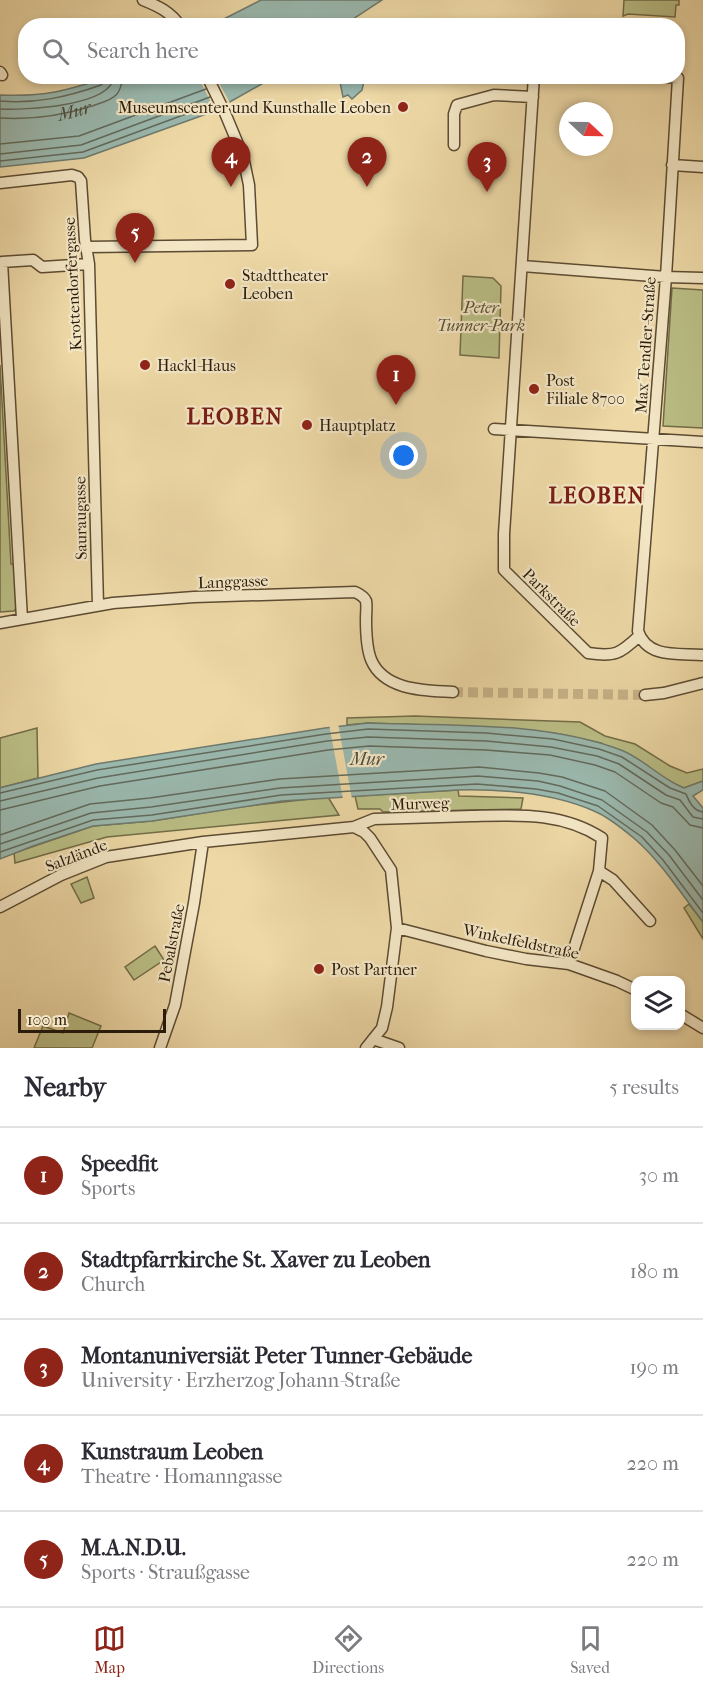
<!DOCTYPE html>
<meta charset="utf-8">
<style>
body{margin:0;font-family:"IM FELL French Canon",serif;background:#f2f2f3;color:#2b2b33}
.controls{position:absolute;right:18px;bottom:18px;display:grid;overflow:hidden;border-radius:12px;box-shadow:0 3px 9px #0003}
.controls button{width:54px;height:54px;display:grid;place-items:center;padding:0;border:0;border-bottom:2px solid #e1e1e2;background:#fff;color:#2b2b33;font:30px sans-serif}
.compass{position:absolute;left:559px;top:102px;width:54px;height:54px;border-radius:50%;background:#fff;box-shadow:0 3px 9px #0003;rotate:112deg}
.scale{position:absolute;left:18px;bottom:15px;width:148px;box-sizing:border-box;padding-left:6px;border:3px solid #2b1c0b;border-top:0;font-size:16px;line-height:21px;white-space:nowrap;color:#2b1c0b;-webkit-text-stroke:4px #f3e6c5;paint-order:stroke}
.you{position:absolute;left:404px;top:456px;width:21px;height:21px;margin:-15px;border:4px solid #fff;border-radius:50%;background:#1a73e8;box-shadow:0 0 0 9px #1a73e833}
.badge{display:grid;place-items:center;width:39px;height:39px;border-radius:50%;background:#8f2418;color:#fff;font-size:20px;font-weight:700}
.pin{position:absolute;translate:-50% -50px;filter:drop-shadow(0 2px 3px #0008)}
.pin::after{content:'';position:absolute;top:32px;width:21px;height:18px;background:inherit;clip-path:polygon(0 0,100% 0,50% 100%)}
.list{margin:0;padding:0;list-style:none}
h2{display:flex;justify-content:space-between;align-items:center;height:78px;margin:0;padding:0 24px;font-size:26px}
h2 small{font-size:20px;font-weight:400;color:#7c7c81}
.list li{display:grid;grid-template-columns:39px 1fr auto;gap:18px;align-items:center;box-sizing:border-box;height:96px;padding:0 24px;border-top:2px solid #e1e1e2}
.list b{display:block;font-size:22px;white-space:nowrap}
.list p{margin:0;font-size:20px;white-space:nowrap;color:#7c7c81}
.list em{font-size:20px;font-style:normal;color:#7c7c81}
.icon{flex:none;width:33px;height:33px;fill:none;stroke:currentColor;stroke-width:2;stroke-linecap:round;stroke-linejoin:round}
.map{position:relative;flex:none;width:703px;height:1048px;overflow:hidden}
.search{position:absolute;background:#fff;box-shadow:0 3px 9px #0003;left:18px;right:18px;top:18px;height:66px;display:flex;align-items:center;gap:15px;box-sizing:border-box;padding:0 21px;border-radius:24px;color:#7c7c81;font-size:22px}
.sheet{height:558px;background:#fff}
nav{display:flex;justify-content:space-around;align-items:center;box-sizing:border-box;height:84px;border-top:2px solid #e1e1e2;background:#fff;font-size:16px;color:#7c7c81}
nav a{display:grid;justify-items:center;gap:3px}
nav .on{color:#8f2418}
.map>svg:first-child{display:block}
.green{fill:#babe85;stroke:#726d48;stroke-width:1.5}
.water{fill:#9ab8ae;stroke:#6e7a6d;stroke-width:1.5}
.pier{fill:#edd8a6}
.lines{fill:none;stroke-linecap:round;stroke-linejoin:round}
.shore{stroke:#626a5c;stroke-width:1.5}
.minor-tunnel{stroke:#c6b287;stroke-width:10;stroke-dasharray:10 5;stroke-linecap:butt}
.minor-casing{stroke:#5c4b32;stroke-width:13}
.minor{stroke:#f3e6c5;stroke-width:10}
.poi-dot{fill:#8f2418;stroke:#f3e6c5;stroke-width:2}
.labels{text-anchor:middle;stroke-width:4.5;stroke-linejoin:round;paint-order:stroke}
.poi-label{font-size:16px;fill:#2b1c0b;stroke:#f3e6c5;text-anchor:start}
.street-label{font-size:16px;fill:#2b1c0b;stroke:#f3e6c5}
.park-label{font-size:16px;font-style:italic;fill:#564d30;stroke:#f3e6c5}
.water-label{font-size:18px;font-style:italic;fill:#4c4b3c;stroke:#f3e6c5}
.district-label{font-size:22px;font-weight:bold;letter-spacing:1.5px;fill:#7a1f14;stroke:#f3e6c5}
</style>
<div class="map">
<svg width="703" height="1048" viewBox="0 0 703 1048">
<rect width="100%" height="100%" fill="#edd8a6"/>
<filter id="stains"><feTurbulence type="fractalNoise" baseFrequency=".00333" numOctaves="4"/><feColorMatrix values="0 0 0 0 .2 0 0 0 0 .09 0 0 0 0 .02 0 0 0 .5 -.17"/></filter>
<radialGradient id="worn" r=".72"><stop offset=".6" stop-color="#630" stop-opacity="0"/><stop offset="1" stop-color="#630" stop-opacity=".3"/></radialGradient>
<path class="green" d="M624 0H679V5H676L675 17 628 14 623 16Z
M463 276 493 278 501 286 499 358 460 355Z
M672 288 703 290V428L663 426Z
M0 365 11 564H15L18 606 14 611 0 612Z
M415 716 580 722 605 736 635 744 670 766 687 773 703 769V781L684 788 673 783 601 743 554 733 487 727 368 723 347 725V718Z
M37 728 38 778 0 788V738Z
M458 790 459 796 523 798 521 809 383 812 380 809H358L355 796Z
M328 797 339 815 107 837 15 863 14 853 93 826 152 821 239 807Z
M87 877 94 898 81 903 71 884Z
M689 904 703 922V939L684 908Z
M155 946 164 960 134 980 125 967Z
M69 1013 101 1026 92 1048H34L43 1026 63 1033Z"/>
<path class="water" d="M261 0H382L344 25H212Z
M108 77H274L212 112 84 158 0 167V95C44 97 66 91 108 77Z
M339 77H341L345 82 352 77H365L362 90 352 99 348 95 343 97Z
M368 723C450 726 544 721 621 750 644 759 661 779 684 788L703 781V790L693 796 703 808V922C682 895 662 863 636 840 624 830 609 817 594 811 553 793 502 789 458 790L282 801 152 821 93 826 33 846 0 859V788L3 787 96 764 325 728Z"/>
<path class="pier" d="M198 77H216L231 105 216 112Z
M338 723 352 799H343L329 724Z"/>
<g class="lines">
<g class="shore">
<path d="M0 101C36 104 67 97 101 85L105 82 106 76"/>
<path d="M0 109C23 110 112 107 114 76"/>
<path id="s1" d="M0 118C32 120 61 116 92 106 100 103 111 101 117 94 121 89 122 83 123 76"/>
<path d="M0 144 79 136 206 89"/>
<path d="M0 154 81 145 210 97"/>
<path d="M0 161 83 152 213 104"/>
<path d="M0 793 97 770 326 734 368 729 486 733 553 739 599 749 622 757 670 788 686 794C689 801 693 811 703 812"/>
<path d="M0 801 98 778 327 741 368 737 486 741 551 747 597 756 619 764 666 795 680 800 693 817 703 819"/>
<path d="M0 810 100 786 328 750 369 746 486 750 550 755 595 765 615 772 661 803 673 807 690 825 703 828"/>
<path d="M0 835 90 804 150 798 280 779 479 767 539 773 562 777 605 791 652 825 675 850 703 886"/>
<path d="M0 844 91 813 151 807 280 788 478 776 538 781 560 786 602 800 647 832 669 855 703 900"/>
<path d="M0 852 93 820 152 815 281 795 477 784 536 789 558 793 598 806 642 837 663 860 703 913"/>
</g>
<path class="minor-tunnel" d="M453 692 645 695"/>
<g class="minor-casing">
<path id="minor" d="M143 0C158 6 171 12 180 26
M0 72 2 75
M207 76 225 113 240 149
M534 76 504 534V570L588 653C615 657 620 654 639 636
M656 76 678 78 666 277 638 631C647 659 679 653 703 655
M454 145V114L457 105 494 95 533 97
M672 165 703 167
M0 183 72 175 78 177 81 181 85 240 89 264 98 605
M86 247 252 245 249 185 244 161
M522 266 666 277 703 278
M494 429 703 442
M22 619 2 262 33 260 42 267 89 264
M0 623 113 603 194 597 355 592C359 594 364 596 366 601 367 606 366 614 366 619 366 651 368 675 403 686 419 691 436 691 453 692
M645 695 664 693 703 683
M354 827 364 832 370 838 391 870 397 928 387 1007 382 1028 366 1048
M599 871 613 880 650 921
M0 907 61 875 106 857 203 842 354 827 374 819C407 818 439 817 472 816 518 815 562 812 602 838L599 871 569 964
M397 928 486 951 526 959 569 964 617 981 636 990
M680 1014 703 1028
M373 1039 399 1048
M160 1048 175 1005 194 903 203 842"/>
</g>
<use href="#minor" class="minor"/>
</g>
<g class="poi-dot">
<circle cx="403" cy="107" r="6"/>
<circle cx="230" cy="284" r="6"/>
<circle cx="145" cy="365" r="6"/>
<circle cx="534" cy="389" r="6"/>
<circle cx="307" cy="425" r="6"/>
<circle cx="319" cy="969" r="6"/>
</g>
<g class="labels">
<g class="poi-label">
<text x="391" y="113" text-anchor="end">Museumscenter und Kunsthalle Leoben</text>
<text x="242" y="281">Stadttheater<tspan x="242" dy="18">Leoben</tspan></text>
<text x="157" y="371">Hackl-Haus</text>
<text x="546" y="386">Post<tspan x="546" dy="18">Filiale 8700</tspan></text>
<text x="319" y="431">Hauptplatz</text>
<text x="331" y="975">Post Partner</text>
</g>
<g class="street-label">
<text transform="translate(72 284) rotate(-93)" y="6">Krottendorfergasse</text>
<text transform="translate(645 345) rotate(-86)" y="6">Max Tendler-Straße</text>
<text transform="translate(80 518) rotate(-91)" y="6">Sauraugasse</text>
<text transform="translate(233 581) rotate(-2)" y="6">Langgasse</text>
<text transform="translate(552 597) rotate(45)" y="6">Parkstraße</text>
<text transform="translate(420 803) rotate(-2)" y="6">Murweg</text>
<text transform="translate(76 855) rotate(-21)" y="6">Salzlände</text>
<text transform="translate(521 941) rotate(12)" y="6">Winkelfeldstraße</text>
<text transform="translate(171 943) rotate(-79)" y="6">Pebalstraße</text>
</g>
<g class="park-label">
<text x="481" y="313">Peter<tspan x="481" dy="18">Tunner-Park</tspan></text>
</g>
<g class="water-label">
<text dy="6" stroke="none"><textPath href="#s1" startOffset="75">Mur</textPath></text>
<text x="367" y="765">Mur</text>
</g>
<g class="district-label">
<text x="235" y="424">LEOBEN</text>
<text x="597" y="503">LEOBEN</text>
</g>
</g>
<rect width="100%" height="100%" filter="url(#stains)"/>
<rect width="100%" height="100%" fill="url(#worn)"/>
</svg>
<div class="controls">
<button><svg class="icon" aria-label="layers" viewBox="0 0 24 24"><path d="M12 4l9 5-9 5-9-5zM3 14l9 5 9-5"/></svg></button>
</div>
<svg class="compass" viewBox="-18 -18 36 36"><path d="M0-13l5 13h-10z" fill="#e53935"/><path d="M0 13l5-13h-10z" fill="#7c7c81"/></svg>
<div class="scale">100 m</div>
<div class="you"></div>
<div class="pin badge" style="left:396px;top:405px">1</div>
<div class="pin badge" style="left:367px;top:187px">2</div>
<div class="pin badge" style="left:487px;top:192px">3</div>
<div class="pin badge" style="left:231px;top:187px">4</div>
<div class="pin badge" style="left:135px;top:263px">5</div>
<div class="search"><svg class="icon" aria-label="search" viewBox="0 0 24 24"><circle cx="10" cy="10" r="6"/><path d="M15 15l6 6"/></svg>Search here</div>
</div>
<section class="sheet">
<h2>Nearby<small>5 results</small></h2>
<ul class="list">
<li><span class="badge">1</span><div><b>Speedfit</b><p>Sports</p></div><em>30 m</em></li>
<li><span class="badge">2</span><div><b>Stadtpfarrkirche St. Xaver zu Leoben</b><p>Church</p></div><em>180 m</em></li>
<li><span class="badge">3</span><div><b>Montanuniversiät Peter Tunner-Gebäude</b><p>University · Erzherzog Johann-Straße</p></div><em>190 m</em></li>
<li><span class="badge">4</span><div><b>Kunstraum Leoben</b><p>Theatre · Homanngasse</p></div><em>220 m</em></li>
<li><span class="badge">5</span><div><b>M.A.N.D.U.</b><p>Sports · Straußgasse</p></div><em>220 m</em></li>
</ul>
</section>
<nav>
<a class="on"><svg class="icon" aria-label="map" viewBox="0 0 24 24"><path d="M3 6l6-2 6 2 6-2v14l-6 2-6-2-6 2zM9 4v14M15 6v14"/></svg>Map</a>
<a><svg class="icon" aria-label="directions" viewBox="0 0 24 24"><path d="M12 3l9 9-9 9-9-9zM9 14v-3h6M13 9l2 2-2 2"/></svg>Directions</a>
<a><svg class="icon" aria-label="saved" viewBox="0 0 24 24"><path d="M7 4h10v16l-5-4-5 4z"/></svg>Saved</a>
</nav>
